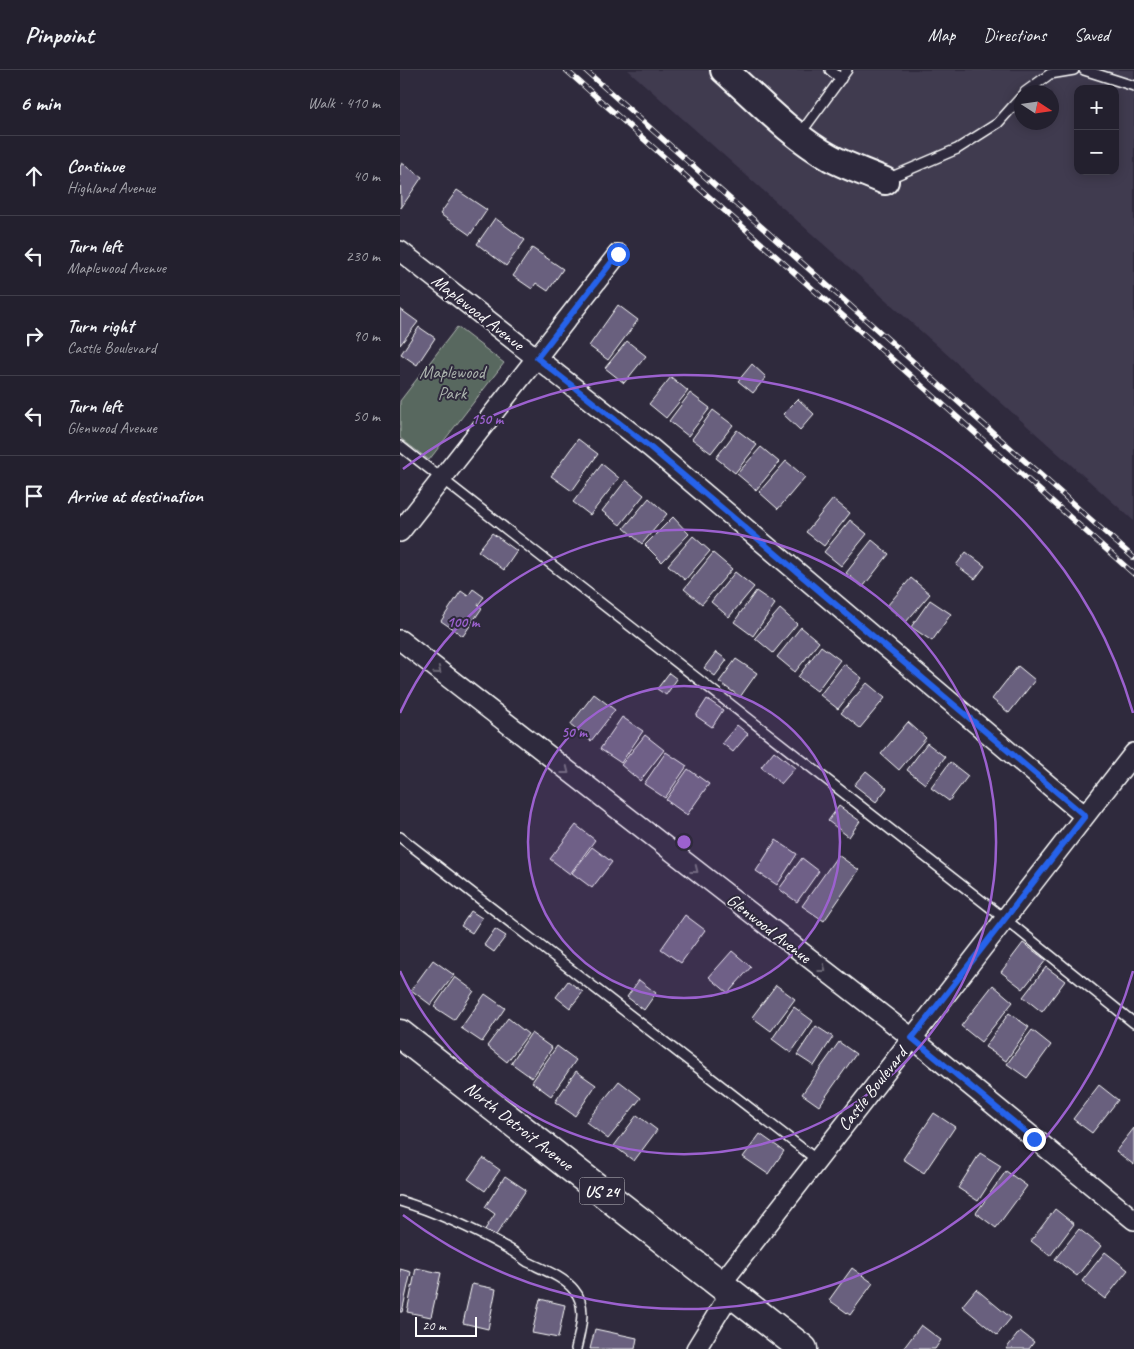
<!DOCTYPE html>
<meta charset="utf-8">
<style>
body{margin:0;font-family:Caveat,sans-serif;background:#2b2836;color:#f1f3f6}
.controls{position:absolute;right:15px;top:15px;display:grid;overflow:hidden;border-radius:10px;box-shadow:0 2px 12px #0003}
.controls button{width:45px;height:45px;display:grid;place-items:center;padding:0;border:0;border-bottom:1px solid #403e4a;background:#23202e;color:#f1f3f6;font:25px sans-serif}
.compass{position:absolute;left:614px;top:15px;width:45px;height:45px;border-radius:50%;background:#23202e;box-shadow:0 2px 12px #0003;rotate:102deg}
.scale{position:absolute;left:15px;bottom:12px;width:62px;box-sizing:border-box;padding-left:5px;border:2px solid #fff;border-top:0;font-size:14px;line-height:18px;white-space:nowrap;color:#fff;-webkit-text-stroke:4px #2f2a3d;paint-order:stroke}
.stop{position:absolute;width:15px;height:15px;margin:-11px;border:4px solid #2563eb;border-radius:50%;background:#fff}
.stop.end{background:#2563eb;border-color:#fff;box-shadow:0 1px 5px #0008}
.list{margin:0;padding:0;list-style:none}
h2{display:flex;justify-content:space-between;align-items:center;height:65px;margin:0;padding:0 20px;font-size:21px}
h2 small{font-size:16px;font-weight:400;color:#a3a3aa}
.list li{display:grid;grid-template-columns:32px 1fr auto;gap:15px;align-items:center;box-sizing:border-box;height:80px;padding:0 20px;border-top:1px solid #403e4a}
.list b{display:block;font-size:19px;white-space:nowrap}
.list p{margin:0;font-size:16px;white-space:nowrap;color:#a3a3aa}
.list em{font-size:16px;font-style:normal;color:#a3a3aa}
.icon{flex:none;width:28px;height:28px;fill:none;stroke:currentColor;stroke-width:2;stroke-linecap:round;stroke-linejoin:round}
.map{position:relative;flex:none;width:734px;height:1279px;overflow:hidden}
header{display:flex;align-items:center;gap:30px;box-sizing:border-box;height:70px;padding:0 25px;background:#23202e;border-bottom:1px solid #403e4a}
header strong{font-size:24px}
nav{display:flex;gap:28px;margin-inline-start:auto;font-size:18px}
main{display:flex}
aside{flex:1;background:#23202e}
.map>svg:first-child{display:block}
.built{fill:#403a50;fill-rule:evenodd}
.green{fill:#59685e;stroke:#acb4ae}
.building{fill:#69617e;stroke:#fff}
.lines{fill:none;stroke-linecap:round;stroke-linejoin:round}
.lane-casing{stroke:#fff;stroke-width:12}
.street-casing{stroke:#fff;stroke-width:22}
.secondary-casing{stroke:#fff;stroke-width:30}
.primary-casing{stroke:#fff;stroke-width:31}
.lane{stroke:#2f2a3d;stroke-width:9}
.street{stroke:#2f2a3d;stroke-width:19}
.secondary{stroke:#2f2a3d;stroke-width:26}
.primary{stroke:#2f2a3d;stroke-width:28}
.rail-casing{stroke:#fff;stroke-width:5.5}
.rail{stroke:#2f2a3d;stroke-width:4;stroke-dasharray:11;stroke-linecap:butt}
.oneway{stroke:#6d6a77}
.route{stroke:#2563eb;stroke-width:6}
.ring{fill:none;stroke:#9c61cf;stroke-width:2.5}
.labels{text-anchor:middle;stroke-width:4;stroke-linejoin:round;paint-order:stroke}
.shield{fill:#2f2a3d;stroke:#c1bfc5;stroke-width:1}
.shield-label{font-size:16px;font-weight:bold;fill:#fff}
.street-label{font-size:18px;fill:#fff;stroke:#2f2a3d}
.park-label{font-size:18px;fill:#acb4ae;stroke:#2f2a3d}
.centre{fill:#9c61cf;stroke:#2f2a3d;stroke-width:2.5}
.ring-label{font-size:15px;text-anchor:middle;font-weight:bold;fill:#9c61cf;stroke:#2f2a3d;stroke-width:4;stroke-linejoin:round;paint-order:stroke}
</style>
<header>
<strong>Pinpoint</strong>
<nav><a>Map</a><a>Directions</a><a>Saved</a></nav>
</header>
<main>
<aside>
<h2>6 min<small>Walk · 410 m</small></h2>
<ul class="list">
<li><svg class="icon" aria-label="ahead" viewBox="0 0 24 24"><path d="M12 20V5M6 11l6-6 6 6"/></svg><div><b>Continue</b><p>Highland Avenue</p></div><em>40 m</em></li>
<li><svg class="icon" aria-label="left" viewBox="0 0 24 24"><path d="M17 20v-9H6M10 6l-5 5 5 5"/></svg><div><b>Turn left</b><p>Maplewood Avenue</p></div><em>230 m</em></li>
<li><svg class="icon" aria-label="right" viewBox="0 0 24 24"><path d="M7 20v-9h11M14 6l5 5-5 5"/></svg><div><b>Turn right</b><p>Castle Boulevard</p></div><em>90 m</em></li>
<li><svg class="icon" aria-label="left" viewBox="0 0 24 24"><path d="M17 20v-9H6M10 6l-5 5 5 5"/></svg><div><b>Turn left</b><p>Glenwood Avenue</p></div><em>50 m</em></li>
<li><svg class="icon" aria-label="arrive" viewBox="0 0 24 24"><path d="M6 21V4h12l-3 4 3 4H6"/></svg><div><b>Arrive at destination</b></div></li>
</ul>
</aside>
<div class="map">
<svg width="734" height="1279" viewBox="0 0 734 1279">
<rect width="100%" height="100%" fill="#2f2a3d"/>
<filter id="ink" filterUnits="userSpaceOnUse"><feTurbulence type="fractalNoise" baseFrequency=".02" numOctaves="2"/><feDisplacementMap in="SourceGraphic" scale="10" xChannelSelector="R" yChannelSelector="G"/><feConvolveMatrix kernelMatrix="1 2 1 2 8 2 1 2 1" color-interpolation-filters="sRGB"/></filter>
<g filter="url(#ink)">
<path class="built" d="M228 0H734V451ZM678 19H715V101H678ZM622 22H652V52H622Z"/>
<path class="green" d="M57 257 104 293 29 390 0 368V331Z"/>
<path class="building" d="M2 93 22 107 1 138 0 97Z
M57 120 87 140 70 165 40 144Z
M95 148 125 170 106 196 77 174Z
M132 178 163 199 148 221 136 213 132 219 113 206Z
M218 235 238 250 208 290 189 276Z
M0 239 18 252 0 275Z
M19 257 35 268 17 295 1 284Z
M227 271 246 286 224 313 205 298Z
M352 294 366 307 353 323 338 311Z
M271 307 288 321 266 348 249 334Z
M290 323 310 338 288 366 269 351Z
M398 329 414 344 400 360 383 344Z
M313 340 333 355 311 383 292 369Z
M337 360 357 375 335 403 316 388Z
M178 369 198 384 172 421 151 406Z
M361 377 379 392 356 420 337 404Z
M386 391 405 407 378 439 359 422Z
M202 394 219 408 190 445 173 432Z
M226 410 244 425 220 455 202 441Z
M249 428 267 444 242 474 224 458Z
M433 429 450 443 424 476 406 462Z
M273 447 289 464 262 492 245 475Z
M450 450 467 464 441 496 424 482Z
M92 463 117 481 104 500 78 481Z
M293 466 310 481 285 510 268 495Z
M472 470 489 484 463 517 446 503Z
M566 482 585 496 575 509 556 495Z
M313 483 332 499 302 534 284 519Z
M335 502 354 517 329 547 311 532Z
M511 508 530 524 506 552 487 536Z
M73 519 84 527 78 535 82 538 63 566 41 551 61 521 68 526Z
M356 521 375 534 353 566 334 552Z
M530 530 551 544 532 571 511 557Z
M380 539 397 554 373 583 355 568Z
M401 557 419 572 395 602 377 587Z
M421 576 440 590 417 621 398 607Z
M316 582 327 590 315 606 304 598Z
M336 589 357 603 340 627 319 612Z
M444 594 462 608 438 639 420 625Z
M618 596 635 610 609 643 592 629Z
M269 603 277 609 266 625 257 619Z
M467 613 485 628 460 658 441 643Z
M194 624 215 640 191 671 170 655Z
M307 629 323 640 312 657 296 646Z
M222 647 243 661 221 693 200 679Z
M508 652 526 668 499 700 481 684Z
M337 655 348 664 333 682 322 673Z
M245 665 264 680 240 711 221 695Z
M527 673 545 687 525 714 507 700Z
M374 681 395 698 381 714 361 697Z
M266 682 287 696 265 728 244 714Z
M550 692 568 706 549 731 531 718Z
M288 699 309 714 287 745 266 730Z
M466 701 487 718 476 732 454 715Z
M439 736 460 751 449 767 428 751Z
M176 755 195 770 170 804 150 789Z
M376 770 397 784 377 815 356 801Z
M192 777 212 792 192 818 172 803Z
M438 785 459 800 424 851 402 836Z
M402 788 419 801 397 832 379 819Z
M71 841 82 848 72 863 61 856Z
M285 845 305 860 281 893 261 879Z
M95 859 106 866 94 882 84 875Z
M623 873 646 890 623 919 601 902Z
M332 881 351 897 328 923 309 907Z
M33 890 54 905 31 935 11 920Z
M646 897 665 911 642 942 623 927Z
M55 907 74 921 54 950 34 937Z
M239 910 256 923 244 940 227 927Z
M168 911 183 922 170 938 156 927Z
M376 915 395 929 371 961 352 947Z
M593 915 613 932 581 972 561 956Z
M85 924 105 938 82 972 61 958Z
M394 937 413 951 391 983 372 969Z
M609 943 629 957 606 991 585 977Z
M108 948 128 964 107 992 87 976Z
M416 956 433 967 414 996 397 985Z
M632 960 651 975 627 1008 607 994Z
M131 963 152 978 132 1008 111 993Z
M439 972 456 984 419 1036 402 1024Z
M157 976 176 990 151 1026 132 1012Z
M176 1001 196 1015 175 1046 155 1032Z
M219 1011 241 1028 208 1069 186 1052Z
M699 1015 718 1030 692 1063 673 1049Z
M534 1043 555 1057 524 1103 503 1089Z
M237 1045 257 1060 234 1091 214 1076Z
M734 1058V1095L716 1081Z
M360 1064 384 1081 368 1104 343 1087Z
M580 1083 601 1096 578 1131 558 1118Z
M83 1088 100 1100 85 1121 68 1109Z
M606 1101 627 1116 596 1158 576 1143Z
M105 1106 126 1120 94 1168 84 1161 95 1144 85 1137Z
M655 1139 674 1154 650 1186 631 1171Z
M679 1159 701 1176 677 1206 655 1189Z
M705 1182 728 1200 705 1229 682 1211Z
M16 1198 41 1203 31 1247 7 1242Z
M452 1198 473 1213 450 1245 429 1230Z
M0 1199 11 1202 2 1242H0Z
M72 1214 96 1219 88 1259 63 1253Z
M576 1219 611 1248 597 1265 562 1236Z
M140 1229 165 1235 158 1268 132 1263Z
M521 1255 541 1270 535 1279H503Z
M195 1259 237 1268 235 1279H190Z
M620 1261 634 1272 629 1279H606Z"/>
<g class="lines">
<g class="lane-casing">
<path id="lane" d="M430 0 441 9
M684 0 734 16
M625 22 650 4 674 0
M400 64 447 0
M487 109 557 79 598 53 622 26
M0 376 605 849 734 953
M0 767 417 1090
M0 1131C37 1142 75 1160 109 1179 116 1183 122 1188 128 1192 142 1199 164 1207 174 1220 188 1236 180 1261 176 1279"/>
</g>
<g class="street-casing">
<path id="street" d="M0 181 251 378 685 746
M0 462 218 184
M0 570 512 968 734 1150
M321 1214 734 683
M296 1279 331 1222"/>
</g>
<g class="secondary-casing">
<path id="secondary" d="M324 0C358 30 391 66 431 88 448 97 467 103 485 111"/>
</g>
<g class="primary-casing">
<path id="primary" d="M0 964 403 1279"/>
</g>
<use href="#lane" class="lane"/>
<use href="#street" class="street"/>
<use href="#secondary" class="secondary"/>
<use href="#primary" class="primary"/>
<g class="rail-casing">
<path id="rail" d="M166 0 734 504
M185 0 734 488"/>
</g>
<use href="#rail" class="rail"/>
</g>
<defs><path id="oneway-chevron" d="M-2-3.5L2.5 0L-2 3.5" fill="none" stroke-width="1.6" stroke-linecap="round" stroke-linejoin="round" transform="scale(1.25)"/></defs>
<g class="oneway">
<use href="#oneway-chevron" transform="translate(38 601) rotate(39)"/>
<use href="#oneway-chevron" transform="translate(166 701) rotate(38)"/>
<use href="#oneway-chevron" transform="translate(295 800) rotate(38)"/>
<use href="#oneway-chevron" transform="translate(423 899) rotate(38)"/>
</g>
</g>
<g class="lines" filter="url(#ink)">
<path class="route" d="M218 184 137 288 251 378 685 746 512 968 634 1069"/>
</g>
<circle cx="284" cy="772" r="156" fill="#9c61cf" fill-opacity=".12"/>
<g class="ring">
<circle cx="284" cy="772" r="156"/>
<path d="M0 643A312 312 0 1 1 0 901"/>
<path d="M733 901A467 467 0 0 1 3 1145M3 399A467 467 0 0 1 733 643"/>
</g>
<g class="labels">
<rect class="shield" x="179.5" y="1107.5" width="45" height="27" rx="4"/>
<g class="shield-label">
<text x="202" y="1127">US 24</text>
</g>
<g class="street-label">
<text transform="translate(78 242) rotate(38)" y="6">Maplewood Avenue</text>
<text transform="translate(369 858) rotate(38)" y="6">Glenwood Avenue</text>
<text transform="translate(472 1019) rotate(-52)" y="6">Castle Boulevard</text>
<text transform="translate(119 1056) rotate(38)" y="6">North Detroit Avenue</text>
</g>
<g class="park-label">
<text x="52" y="308">Maplewood<tspan x="52" dy="21">Park</tspan></text>
</g>
</g>
<circle cx="284" cy="772" r="8" class="centre"/>
<g class="ring-label">
<text x="87" y="354">150 m</text>
<text x="63" y="557">100 m</text>
<text x="174" y="667">50 m</text>
</g>
</svg>
<div class="controls">
<button>+</button>
<button>−</button>
</div>
<svg class="compass" viewBox="-18 -18 36 36"><path d="M0-13l5 13h-10z" fill="#e53935"/><path d="M0 13l5-13h-10z" fill="#a3a3aa"/></svg>
<div class="scale">20 m</div>
<div class="stop" style="left:218px;top:184px"></div>
<div class="stop end" style="left:634px;top:1069px"></div>
</div>
</main>
